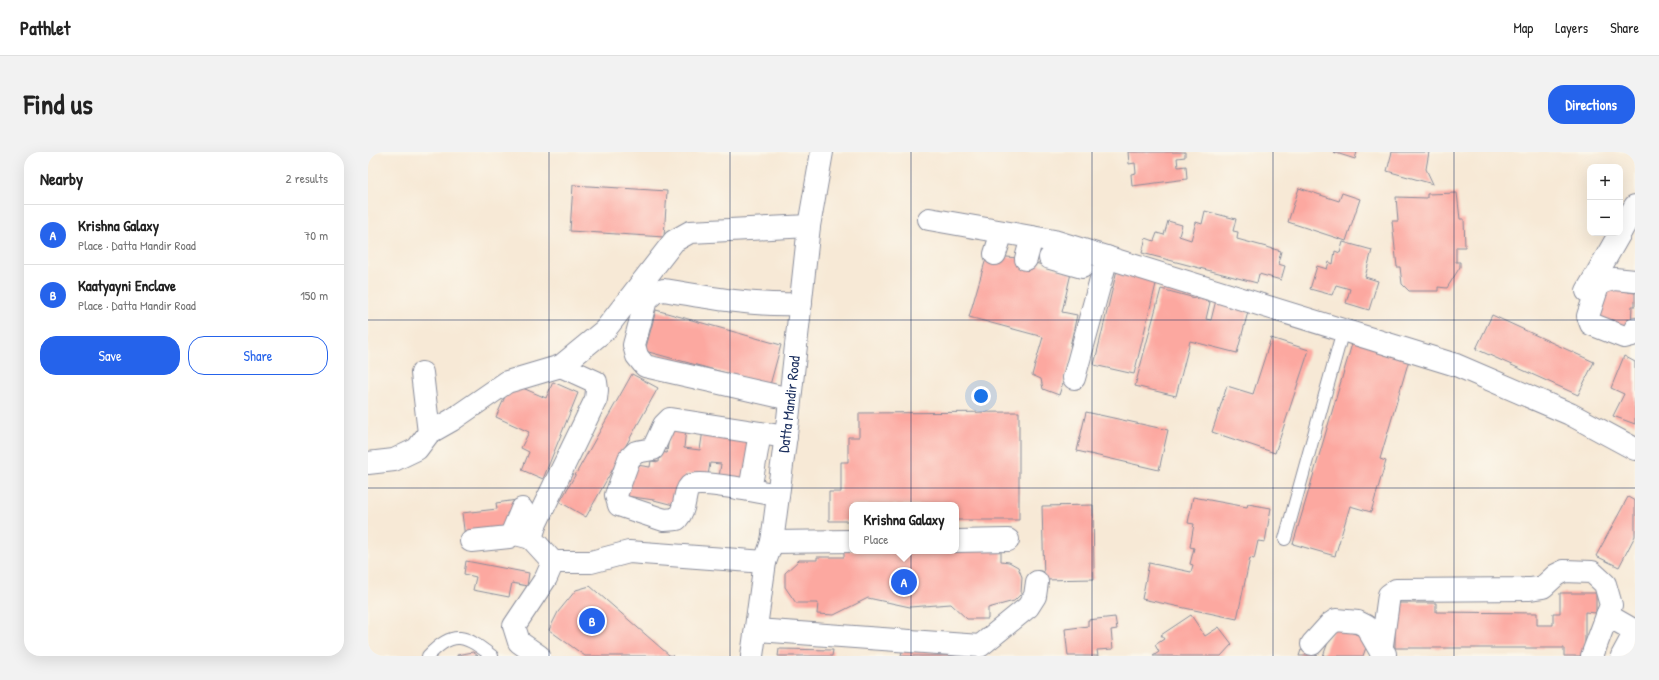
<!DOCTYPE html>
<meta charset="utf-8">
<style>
body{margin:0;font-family:"Patrick Hand",sans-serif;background:#f2f2f2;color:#222}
.controls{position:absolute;right:12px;top:12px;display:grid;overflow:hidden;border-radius:8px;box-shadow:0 4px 16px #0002}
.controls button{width:36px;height:36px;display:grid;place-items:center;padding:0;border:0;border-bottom:1px solid #e0e0e0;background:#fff;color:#222;font:20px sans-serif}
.you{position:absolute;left:613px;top:244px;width:14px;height:14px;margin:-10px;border:3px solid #fff;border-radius:50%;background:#1a73e8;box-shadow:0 0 0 6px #1a73e833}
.badge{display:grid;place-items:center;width:26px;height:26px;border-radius:50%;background:#2563eb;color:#fff;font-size:13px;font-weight:700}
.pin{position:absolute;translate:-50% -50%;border:2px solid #fff;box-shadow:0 1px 4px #0006}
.popup{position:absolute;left:481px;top:350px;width:110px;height:52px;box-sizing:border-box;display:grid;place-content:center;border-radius:8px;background:#fff;filter:drop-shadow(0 1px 3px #0005);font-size:13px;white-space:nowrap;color:#767676}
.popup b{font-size:15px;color:#222}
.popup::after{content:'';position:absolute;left:50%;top:100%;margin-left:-8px;border:8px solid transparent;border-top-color:#fff}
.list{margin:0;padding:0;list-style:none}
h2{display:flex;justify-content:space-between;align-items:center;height:52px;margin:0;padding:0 16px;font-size:17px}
h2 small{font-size:13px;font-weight:400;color:#767676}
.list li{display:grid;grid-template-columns:26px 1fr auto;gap:12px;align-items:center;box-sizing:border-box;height:60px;padding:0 16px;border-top:1px solid #e0e0e0}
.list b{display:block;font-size:15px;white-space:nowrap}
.list p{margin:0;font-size:13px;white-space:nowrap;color:#767676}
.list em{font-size:13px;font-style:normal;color:#767676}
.actions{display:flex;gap:8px;padding:12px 16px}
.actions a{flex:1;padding:9px 0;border:1px solid #2563eb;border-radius:16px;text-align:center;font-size:14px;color:#2563eb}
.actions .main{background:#2563eb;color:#fff}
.map{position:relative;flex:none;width:1267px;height:504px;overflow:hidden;border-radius:16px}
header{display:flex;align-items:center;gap:24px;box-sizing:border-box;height:56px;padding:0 20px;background:#fff;border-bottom:1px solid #e0e0e0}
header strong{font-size:19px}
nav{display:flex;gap:22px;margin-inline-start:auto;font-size:14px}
.intro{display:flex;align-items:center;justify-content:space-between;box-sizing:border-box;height:96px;padding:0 24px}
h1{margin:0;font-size:28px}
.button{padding:10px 18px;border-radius:16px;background:#2563eb;color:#fff;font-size:14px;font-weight:700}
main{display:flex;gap:24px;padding:0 24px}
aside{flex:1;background:#fff;border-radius:16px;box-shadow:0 4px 16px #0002}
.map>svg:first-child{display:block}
.building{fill:#fca8a0}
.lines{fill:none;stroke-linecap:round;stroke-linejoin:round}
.lane-casing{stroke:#898c9a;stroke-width:14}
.street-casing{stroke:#898c9a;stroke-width:24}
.lane{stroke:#fff;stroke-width:12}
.street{stroke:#fff;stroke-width:22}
.grid{fill:none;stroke:#1b2f5e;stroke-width:1;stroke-opacity:0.55}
.labels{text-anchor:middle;stroke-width:3;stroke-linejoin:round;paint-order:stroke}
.street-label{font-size:15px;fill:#1b2f5e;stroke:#fbf7ec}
</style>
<header>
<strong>Pathlet</strong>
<nav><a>Map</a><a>Layers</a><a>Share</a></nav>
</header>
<div class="intro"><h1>Find us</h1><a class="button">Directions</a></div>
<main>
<aside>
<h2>Nearby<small>2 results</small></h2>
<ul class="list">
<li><span class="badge">A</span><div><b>Krishna Galaxy</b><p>Place · Datta Mandir Road</p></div><em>70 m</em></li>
<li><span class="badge">B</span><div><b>Kaatyayni Enclave</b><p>Place · Datta Mandir Road</p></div><em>150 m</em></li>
</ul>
<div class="actions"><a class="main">Save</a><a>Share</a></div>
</aside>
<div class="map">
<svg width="1267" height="504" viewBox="0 0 1267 504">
<rect width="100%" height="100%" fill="#fbf7ec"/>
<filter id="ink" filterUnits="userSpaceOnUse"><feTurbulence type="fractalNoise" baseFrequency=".025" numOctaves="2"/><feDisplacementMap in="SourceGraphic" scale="8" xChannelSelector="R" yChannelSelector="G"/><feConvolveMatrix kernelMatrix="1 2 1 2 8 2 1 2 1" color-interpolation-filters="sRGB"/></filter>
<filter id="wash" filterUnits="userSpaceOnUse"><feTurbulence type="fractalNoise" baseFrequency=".012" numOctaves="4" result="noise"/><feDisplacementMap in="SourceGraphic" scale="16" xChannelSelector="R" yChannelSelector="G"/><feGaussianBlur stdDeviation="0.9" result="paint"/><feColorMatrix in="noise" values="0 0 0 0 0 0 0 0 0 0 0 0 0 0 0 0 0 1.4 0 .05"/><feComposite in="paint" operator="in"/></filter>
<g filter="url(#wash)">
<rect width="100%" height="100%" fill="#f7e9d6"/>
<g id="blocks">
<path class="building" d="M760 0H817V5L809 6 810 15 818 14 819 27 764 34 763 22 768 21 767 11 761 12Z
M965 0H989L987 7Z
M1024 0H1061L1058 17 1065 32 1019 19Z
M205 33 299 39 296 85 202 79Z
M931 36 971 49 974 41 992 47 978 89 920 70Z
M1089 41 1092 67H1096L1097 95H1088V110H1092V115L1079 136 1070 135V139H1041L1034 132 1032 115H1029L1024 69H1030L1028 45 1059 46V42Z
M837 59 868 67 865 79 870 80 869 87 913 99 910 112 917 114 913 128 891 122 889 131 774 101 778 86 786 89 789 81 796 83 800 69 814 73 811 84 823 88 828 70 834 72Z
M975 90 1004 98 997 125 1010 129 1001 158 978 151 982 137 968 133 964 143 942 137 949 114 959 117 961 110 965 112 967 99 972 101Z
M619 103 649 106 703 121 694 160 709 163 702 194 706 196 691 243 675 237 673 227 664 223 675 185 601 165Z
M749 118 789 128 766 222 726 213Z
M1260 132V140L1267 141V154H1264L1263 173 1259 181 1225 167 1233 134Z
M793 137 842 150 838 167 843 168 849 144 880 160 869 201 822 189 808 244 767 234Z
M288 158 413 193 402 233 277 199Z
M1124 163 1226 210 1210 243 1108 197Z
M986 185 1043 201 1012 307 1018 309 1003 360 982 354 967 404 925 392Z
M903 186 941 198 907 301 844 280 859 234 885 242Z
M1256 204 1267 210V272L1245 264 1256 242 1243 236Z
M264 222 290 236 218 365 192 350Z
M185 230 210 241 175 327 154 318 161 300 153 296 161 280 128 265 143 231 178 246Z
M651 260V368H588V353H484V369H461V340H473V310H480V285H491V261Z
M718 260 800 278 791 318 709 299Z
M302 275 318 276 316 296 332 298 335 278 388 284 382 329 351 325 353 312 342 311 340 324 318 322 313 355 286 348 258 344 262 312 282 315 283 309 291 310 292 300 299 301Z
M825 345 879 355 880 352 903 356 897 390 890 389 886 407 882 406 869 467 774 447 781 411 823 420 825 413 822 412 826 396 822 395 826 372 820 371Z
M1260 345 1267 349V384L1251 415 1228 404Z
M149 348 151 359 139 361 142 381 97 386 94 361 129 357 128 351Z
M725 353 726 427 676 428 674 354Z
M476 396 484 399H588L633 397V409L641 410 650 415 654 425 653 442 646 449 620 456V467H599L583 452 542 455 500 446 466 463 449 462 450 451H428L417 435V421L431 408H449V405H476Z
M98 409 161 421 159 434 144 431 141 445 105 438 108 425 96 422Z
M222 434 301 503 305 504H217L181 478 190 460 208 438Z
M1192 441H1228V461L1217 460V504H1196V496H1027V451H1068V460L1169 461V473H1185V461H1192Z
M823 463 837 484 851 475 864 492 853 504H785L791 500 787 493 796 487 793 483Z
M747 465 749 477 743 478 745 497 729 498 730 504H700L697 477 720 474V468Z
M966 474 1001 487 995 504H955Z
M411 497 465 498 464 504H410Z
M933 498 950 504H931Z
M534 499 587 500V504H533Z
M105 500 110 504H89V503Z"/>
</g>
</g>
<g filter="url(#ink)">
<use href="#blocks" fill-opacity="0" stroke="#898c9a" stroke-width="1"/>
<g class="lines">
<g class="lane-casing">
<path id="lane" d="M917 387 975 178
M60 504C86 476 98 484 124 504"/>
</g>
<g class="street-casing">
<g id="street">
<path d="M561 67 686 89 1088 213 1202 262 1267 297"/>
<path d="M1252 81 1267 54"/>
<path d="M627 102 634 80"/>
<path d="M682 106 714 115"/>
<path d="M658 107 664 85"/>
<path d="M1267 129 1246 127 1231 131 1220 164 1223 172 1256 185 1264 183 1267 177"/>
<path d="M1219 139 1252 81"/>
<path d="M193 214 228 230 229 238 228 247 168 371 163 386 185 410H223L261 400 397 410"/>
<path d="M54 221 61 281"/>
<path d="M706 226 739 105"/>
<path d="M422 247 277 214 269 204 266 193 278 148 287 140 296 138C342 146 387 154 433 152"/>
<path d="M0 311 26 308 49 297 61 281 84 268 139 230 193 214 237 178 306 89 322 80 441 74"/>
<path d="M382 338 392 281"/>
<path d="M410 343C396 341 330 327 322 334 315 341 319 356 309 367L296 368 251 353 248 343 261 307 268 300 285 297 296 273 302 267 418 285"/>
<path d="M144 381 154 357"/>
<path d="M103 389 141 385 144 381 163 386"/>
<path d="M588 389 640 388"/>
<path d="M404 390 484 389"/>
<path d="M1239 463 1267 479"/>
<path d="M388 478 612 494 660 455 667 444 669 430"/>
<path d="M944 492 962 472 968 468 990 470 998 474 1013 500 1017 502"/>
<path d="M1013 500 1021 443 1028 438 1162 437 1175 435 1188 423 1196 419 1224 420 1237 432 1243 453 1224 504"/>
<path d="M171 504 151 490 146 474 178 426 185 410"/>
<path id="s1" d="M384 504 397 410 404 390 420 267 441 74 454 0"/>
<path d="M1254 504 1267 480"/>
</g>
</g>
<use href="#lane" class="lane"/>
<use href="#street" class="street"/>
</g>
</g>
<path class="grid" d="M181 0V504M362 0V504M543 0V504M724 0V504M905 0V504M1086 0V504M0 168H1267M0 336H1267"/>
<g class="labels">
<g class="street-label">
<text dy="5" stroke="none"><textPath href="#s1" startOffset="255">Datta Mandir Road</textPath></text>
</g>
</g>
</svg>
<div class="controls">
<button>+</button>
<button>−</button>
</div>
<div class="you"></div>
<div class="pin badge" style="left:536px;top:430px">A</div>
<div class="popup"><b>Krishna Galaxy</b>Place</div>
<div class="pin badge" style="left:224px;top:469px">B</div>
</div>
</main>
